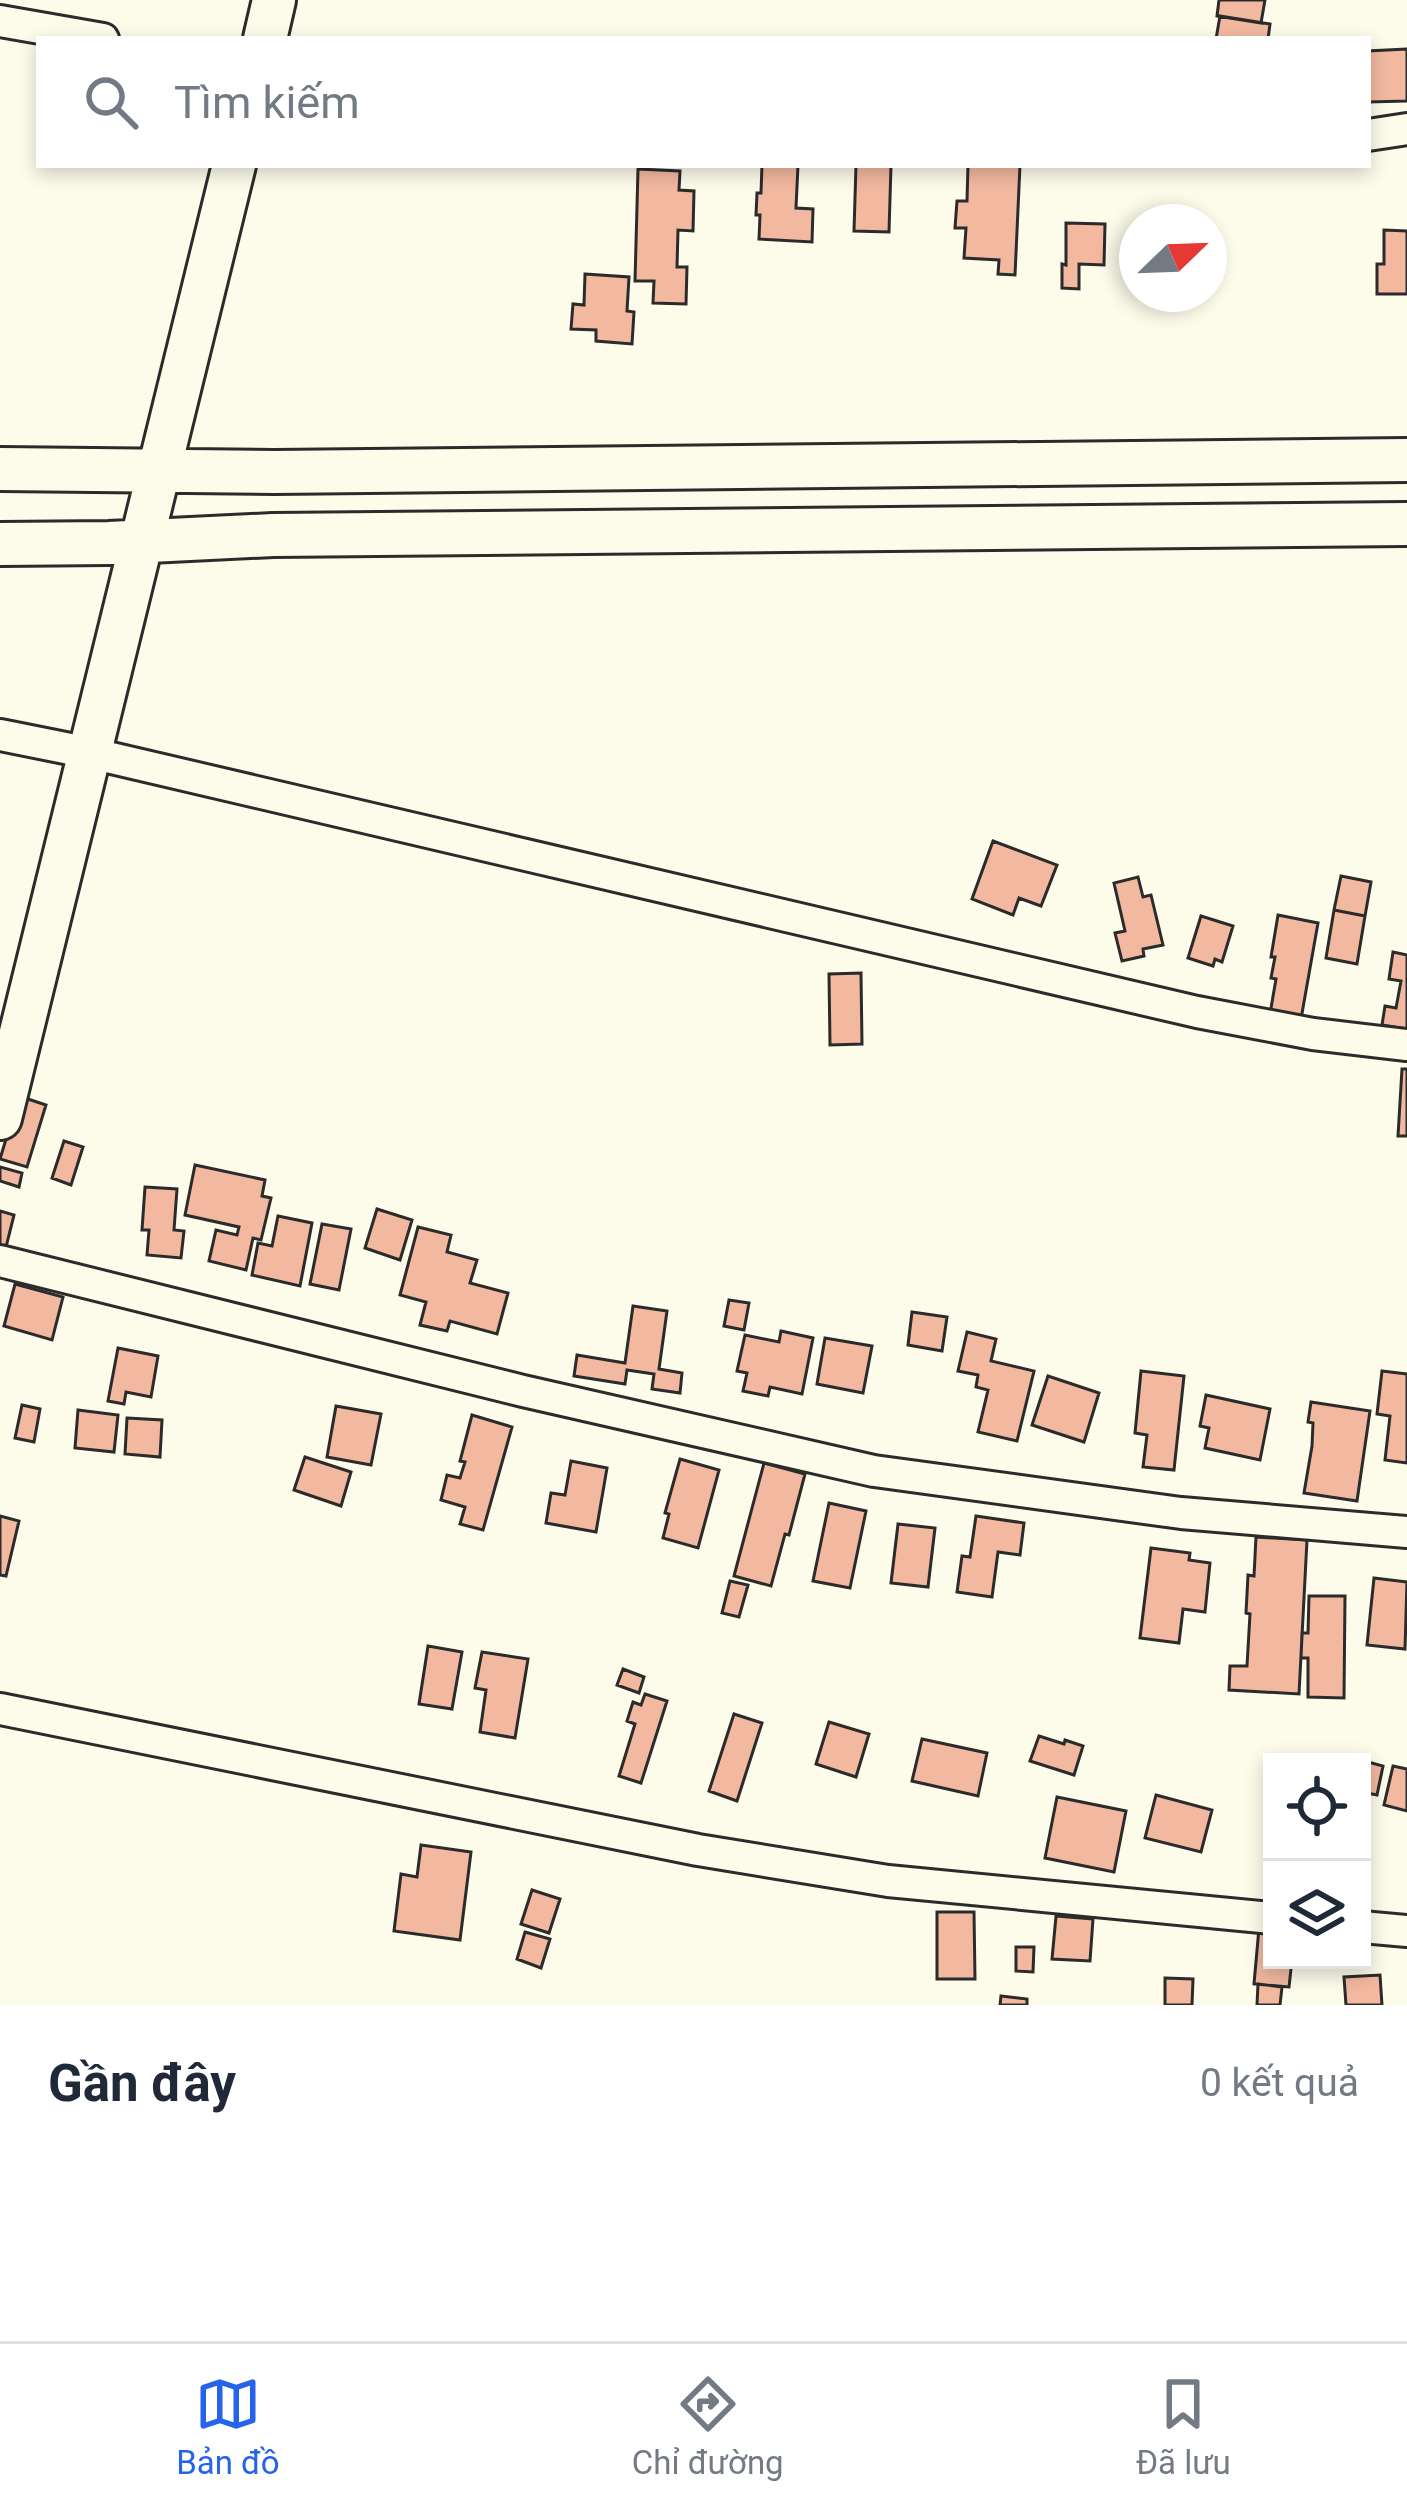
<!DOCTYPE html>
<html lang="vi">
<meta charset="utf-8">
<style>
body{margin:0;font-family:Roboto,sans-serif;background:#f6f6f7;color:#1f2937}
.controls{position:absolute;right:36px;bottom:36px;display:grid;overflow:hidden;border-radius:0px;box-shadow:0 6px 18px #0003}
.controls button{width:108px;height:108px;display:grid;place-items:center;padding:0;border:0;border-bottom:3px solid #e0e1e3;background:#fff;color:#1f2937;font:60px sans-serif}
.compass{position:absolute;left:1119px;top:204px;width:108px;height:108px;border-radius:50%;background:#fff;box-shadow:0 6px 18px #0003;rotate:67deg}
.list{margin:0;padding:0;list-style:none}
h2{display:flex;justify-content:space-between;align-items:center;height:156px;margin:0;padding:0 48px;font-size:51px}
h2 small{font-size:39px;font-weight:400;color:#747a83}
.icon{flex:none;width:66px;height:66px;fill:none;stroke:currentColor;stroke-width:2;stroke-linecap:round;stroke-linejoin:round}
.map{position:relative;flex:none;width:1407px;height:2005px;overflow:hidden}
.search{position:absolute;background:#fff;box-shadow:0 6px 18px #0003;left:36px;right:36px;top:36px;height:132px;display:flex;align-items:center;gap:30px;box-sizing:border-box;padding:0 42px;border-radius:0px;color:#747a83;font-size:45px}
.sheet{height:336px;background:#fff}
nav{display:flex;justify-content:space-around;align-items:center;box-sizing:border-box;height:168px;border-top:3px solid #e0e1e3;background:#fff;font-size:33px;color:#747a83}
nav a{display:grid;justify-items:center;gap:6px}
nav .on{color:#2563eb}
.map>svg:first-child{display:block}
.building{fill:#f2b8a0;stroke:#2b2b2b;stroke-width:3}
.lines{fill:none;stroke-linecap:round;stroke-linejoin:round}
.street-casing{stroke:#2b2b2b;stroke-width:36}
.secondary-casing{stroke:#2b2b2b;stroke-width:48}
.street{stroke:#fdfbea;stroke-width:30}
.secondary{stroke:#fdfbea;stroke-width:42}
</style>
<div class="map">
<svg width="1407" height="2005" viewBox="0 0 1407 2005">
<rect width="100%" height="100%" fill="#fdfbea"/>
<path class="building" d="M1219 0H1265L1261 23 1217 16Z
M1220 16 1270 24 1268 39H1216Z
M1407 49V101L1368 102V51Z
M762 165H798L796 208 813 209 812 242 759 239 760 215H756L757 193H761Z
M856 165H891L889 232 854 231Z
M968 165H1020L1015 275 998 274 999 260 964 258 966 228H955L957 201H967Z
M638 169 680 171 679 190 694 191 693 231 678 230 677 267H687L686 304 653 303 654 281H635Z
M1066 223 1105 224 1104 265 1079 264V289L1062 288V264L1066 265Z
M1384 230 1407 231V294H1377V264H1384Z
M585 274 629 277 627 311 634 312 632 344 596 341V330L571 329 573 304 584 305Z
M993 841 1057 865 1041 906 1019 898 1013 915 972 899Z
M1341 876 1371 882 1365 916 1334 910Z
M1138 877 1143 897 1151 895 1163 945 1143 949 1144 956 1122 961 1115 933 1125 931 1114 883Z
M1334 910 1365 916 1357 964 1326 958Z
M1278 915 1318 923 1301 1019 1270 1014 1276 979 1271 978 1275 957H1271Z
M1201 916 1233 926 1222 962 1215 959 1213 966 1188 958Z
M1393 952 1407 955V1029L1382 1025 1385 1006 1396 1008 1401 981 1389 979Z
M861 973 862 1044 830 1045 829 974Z
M1402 1069H1407V1136H1398Z
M19 1096 46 1105 27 1167 0 1159Z
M64 1141 83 1147 71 1185 52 1178Z
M195 1165 265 1180 262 1196 271 1198 261 1240 253 1238 246 1270 209 1261 216 1230 237 1235 239 1227 185 1215Z
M0 1167 22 1173 19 1187 0 1181Z
M145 1187 177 1189 174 1230 184 1231 181 1258 147 1255 149 1230H142Z
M377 1209 412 1220 400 1260 365 1248Z
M0 1211 14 1215 6 1247 0 1245Z
M278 1216 312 1223 300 1286 252 1275 258 1243 272 1246Z
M322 1224 351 1229 339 1290 310 1284Z
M418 1227 451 1235 447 1252 477 1260 470 1283 508 1293 497 1334 450 1321 447 1331 420 1325 426 1302 400 1295Z
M15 1284 63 1297 52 1340 4 1326Z
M729 1300 749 1303 744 1330 724 1326Z
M633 1306 667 1311 659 1369 682 1373 680 1393 652 1389 654 1374 627 1370 625 1384 574 1376 577 1355 625 1363Z
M912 1312 947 1317 942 1351 908 1345Z
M781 1331 813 1338 802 1394 770 1387 768 1396 743 1391 747 1373 737 1371 745 1335 779 1342Z
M967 1332 996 1339 991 1361 1034 1371 1017 1441 978 1432 988 1390 976 1387 978 1375 958 1371Z
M825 1338 872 1346 863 1393 817 1384Z
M118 1348 158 1356 151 1397 126 1392 124 1404 108 1401Z
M1141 1371 1184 1376 1174 1470 1143 1467 1147 1435 1135 1433Z
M1382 1371 1407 1374V1463L1385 1460 1390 1416 1377 1414Z
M1048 1376 1099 1393 1084 1442 1032 1425Z
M1206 1395 1270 1409 1260 1460 1205 1448 1209 1428 1200 1426Z
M1311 1402 1370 1411 1357 1501 1304 1493 1312 1446 1313 1423 1308 1422Z
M22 1405 40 1409 34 1442 15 1438Z
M336 1406 381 1414 371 1465 327 1457Z
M78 1410 118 1415 114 1452 75 1448Z
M472 1415 512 1427 483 1530 460 1524 465 1507 441 1500 447 1475 460 1478 465 1462 460 1461Z
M127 1418 162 1420 160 1457 125 1454Z
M305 1457 351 1472 341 1506 294 1490Z
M680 1459 719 1470 698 1548 663 1538 669 1514 665 1513Z
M571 1461 607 1468 596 1532 546 1523 551 1493 565 1495Z
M764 1463 805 1474 789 1535 785 1534 771 1586 734 1576Z
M829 1503 866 1511 850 1588 813 1581Z
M0 1516 19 1521 6 1576 0 1575Z
M976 1516 1024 1523 1020 1555 998 1552 992 1597 957 1592 962 1556 970 1557Z
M898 1524 935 1528 928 1587 891 1583Z
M1256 1537 1307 1540 1299 1694 1229 1690 1230 1666H1247L1250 1614 1246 1613 1248 1575 1254 1576Z
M1151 1548 1190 1553 1189 1560 1210 1563 1205 1612 1183 1609 1179 1643 1140 1638Z
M1374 1578 1407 1582 1405 1649 1367 1645Z
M730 1581 748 1585 739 1617 722 1613Z
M1309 1596H1345L1344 1698 1308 1697V1658H1301L1302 1633H1308Z
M428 1646 462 1652 452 1709 419 1704Z
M482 1652 528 1659 515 1738 480 1732 486 1690 475 1688Z
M623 1669 644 1677 639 1693 617 1685Z
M645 1694 667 1701 641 1783 619 1776 635 1724 627 1721 633 1702 641 1705Z
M734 1714 762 1723 737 1801 709 1791Z
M829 1722 869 1734 856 1777 816 1764Z
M1039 1736 1064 1744 1065 1740 1083 1746 1074 1775 1030 1761Z
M922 1739 987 1753 978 1796 912 1781Z
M1357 1759 1383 1766 1377 1795 1362 1792V1762H1356Z
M1393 1766 1407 1769V1811L1384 1805Z
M1156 1795 1212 1810 1201 1852 1145 1838Z
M1057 1797 1126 1811 1114 1872 1045 1858Z
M421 1845 471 1852 460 1940 394 1931 401 1874 417 1877Z
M532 1890 560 1899 549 1933 521 1924Z
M937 1912H974L975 1979H937Z
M1056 1916 1093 1919 1090 1961 1052 1959Z
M1259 1928 1272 1929V1960H1292L1289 1987 1254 1984Z
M525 1932 550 1939 541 1968 517 1959Z
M1016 1947H1034L1033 1972 1016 1971Z
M1380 1975 1382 2005H1346L1344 1977Z
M1165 1978 1193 1979 1192 2005H1165Z
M1258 1984 1282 1987 1280 2005H1257Z
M1001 1996 1027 1999V2005H1000Z"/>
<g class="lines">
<g class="street-casing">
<path id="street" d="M0 21 103 39
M1368 135 1407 129
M0 735 90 753 1197 1012 1313 1034 1407 1045
M0 1261 523 1391 874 1471 1181 1513 1407 1532
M0 1709 698 1850 888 1881 1272 1918
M1362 1927 1407 1931"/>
</g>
<g class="secondary-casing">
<path id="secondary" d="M265 39 274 0
M0 469 274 472 1407 460
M0 544 109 543 273 535 1407 524
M0 1118 234 165"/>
</g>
<use href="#street" class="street"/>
<use href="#secondary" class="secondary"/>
</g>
</svg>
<div class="controls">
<button><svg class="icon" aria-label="locate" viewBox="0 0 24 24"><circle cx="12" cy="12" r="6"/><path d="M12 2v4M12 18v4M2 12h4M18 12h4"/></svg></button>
<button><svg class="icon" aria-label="layers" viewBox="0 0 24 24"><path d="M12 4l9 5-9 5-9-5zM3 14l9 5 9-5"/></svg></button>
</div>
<svg class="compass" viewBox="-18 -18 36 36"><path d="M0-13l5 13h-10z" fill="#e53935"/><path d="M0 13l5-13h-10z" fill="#747a83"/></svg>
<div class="search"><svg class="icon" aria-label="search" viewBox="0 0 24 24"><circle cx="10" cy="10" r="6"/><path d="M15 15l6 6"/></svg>Tìm kiếm</div>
</div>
<section class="sheet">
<h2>Gần đây<small>0 kết quả</small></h2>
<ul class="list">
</ul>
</section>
<nav>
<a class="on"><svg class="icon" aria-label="map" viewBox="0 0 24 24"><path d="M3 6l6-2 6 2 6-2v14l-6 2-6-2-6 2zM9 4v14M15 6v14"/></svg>Bản đồ</a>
<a><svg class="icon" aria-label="directions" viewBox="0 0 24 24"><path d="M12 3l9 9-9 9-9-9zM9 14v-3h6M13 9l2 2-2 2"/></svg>Chỉ đường</a>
<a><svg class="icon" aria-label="saved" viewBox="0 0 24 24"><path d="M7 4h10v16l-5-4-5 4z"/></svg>Đã lưu</a>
</nav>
